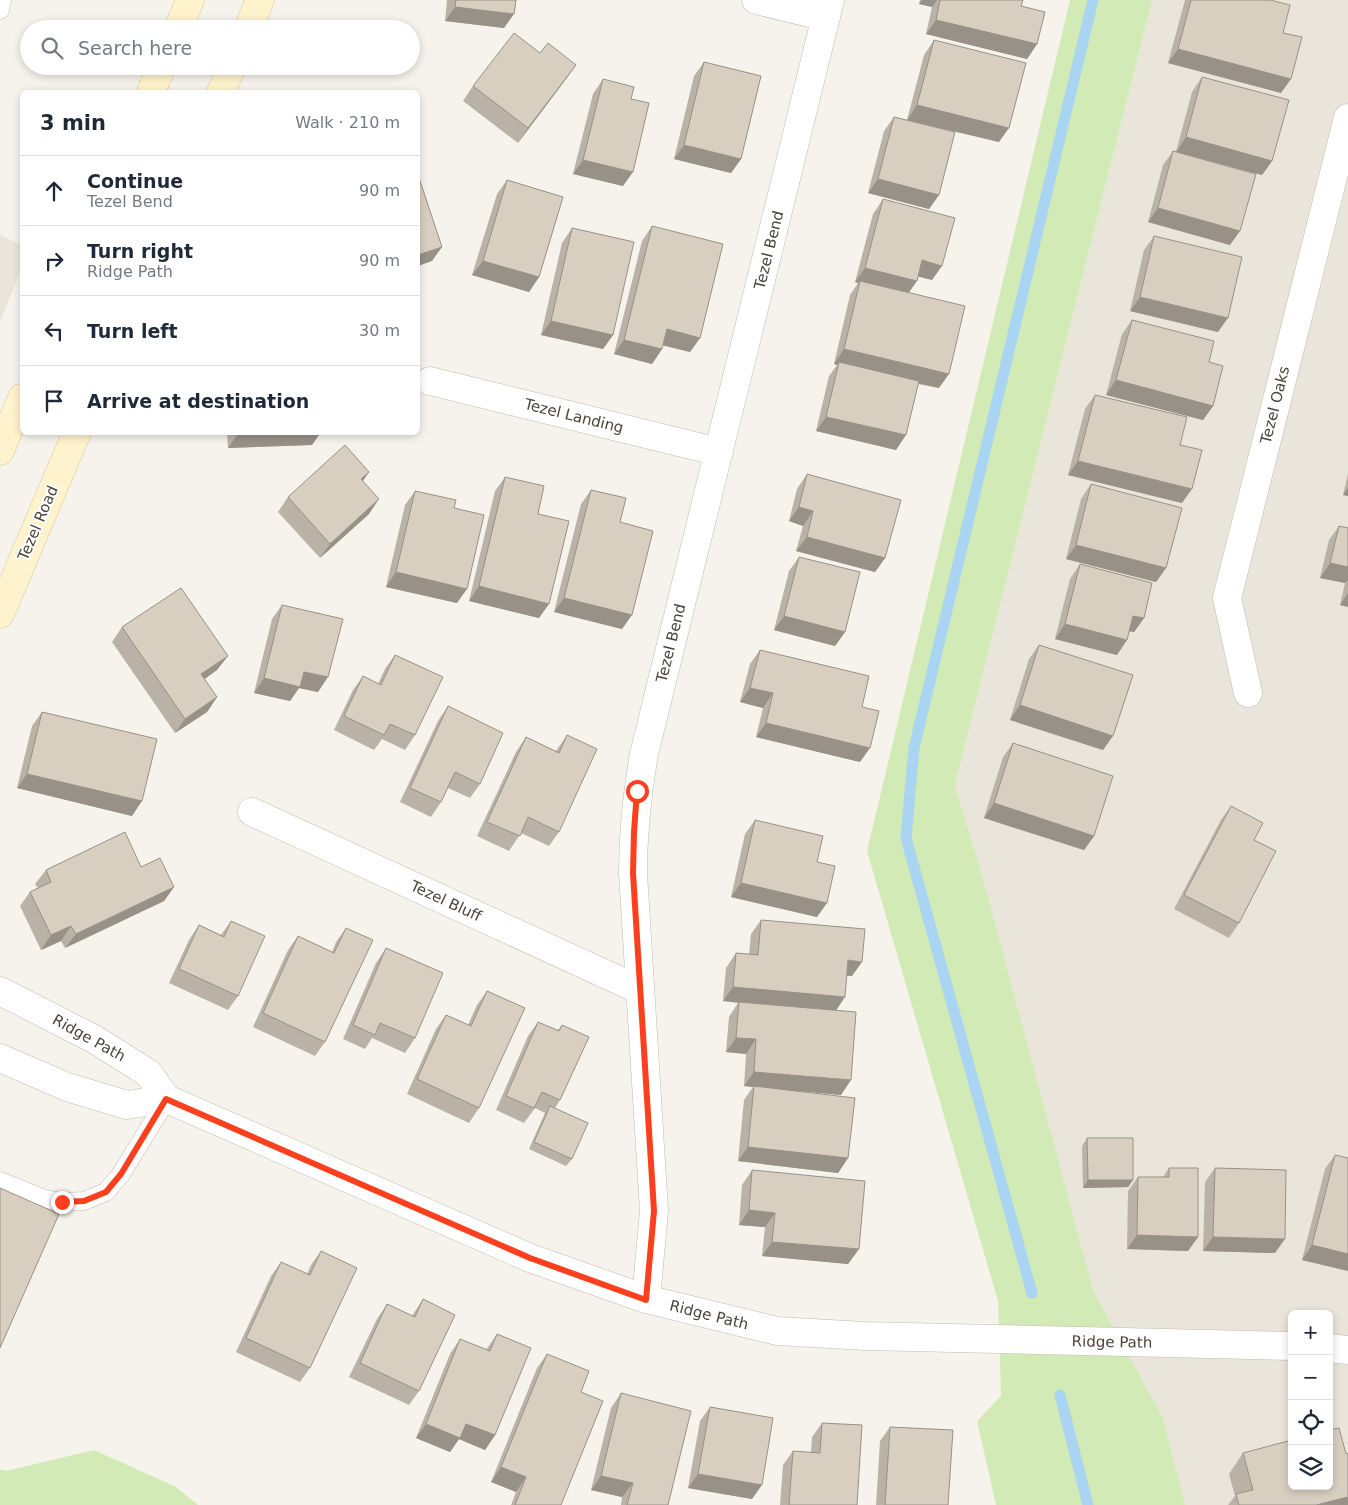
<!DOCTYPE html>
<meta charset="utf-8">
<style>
body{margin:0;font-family:"DejaVu Sans",sans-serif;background:#f6f6f7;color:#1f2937}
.controls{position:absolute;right:15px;bottom:15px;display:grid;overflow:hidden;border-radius:8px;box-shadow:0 2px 8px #0003}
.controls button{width:45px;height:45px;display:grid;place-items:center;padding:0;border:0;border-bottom:1px solid #e0e1e3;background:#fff;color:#1f2937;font:25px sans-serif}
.stop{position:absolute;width:15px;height:15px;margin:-11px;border:4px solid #fc3f1d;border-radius:50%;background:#fff}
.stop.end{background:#fc3f1d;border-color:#fff;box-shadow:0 1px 5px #0008}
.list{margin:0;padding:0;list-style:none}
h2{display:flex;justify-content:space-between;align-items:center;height:65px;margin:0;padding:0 20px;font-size:21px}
h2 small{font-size:16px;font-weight:400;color:#747a83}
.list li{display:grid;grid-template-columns:32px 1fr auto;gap:15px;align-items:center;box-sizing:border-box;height:70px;padding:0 20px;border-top:1px solid #e0e1e3}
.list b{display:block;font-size:19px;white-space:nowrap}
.list p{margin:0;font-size:16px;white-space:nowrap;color:#747a83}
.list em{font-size:16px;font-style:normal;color:#747a83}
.icon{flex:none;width:28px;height:28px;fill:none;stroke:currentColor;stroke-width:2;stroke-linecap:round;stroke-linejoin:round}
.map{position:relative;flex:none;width:1348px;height:1505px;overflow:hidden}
.search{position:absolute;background:#fff;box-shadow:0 2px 8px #0003;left:20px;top:20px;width:400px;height:55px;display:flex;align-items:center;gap:12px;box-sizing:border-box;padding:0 18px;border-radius:28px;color:#747a83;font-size:19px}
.panel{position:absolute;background:#fff;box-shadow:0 2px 8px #0003;left:20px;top:90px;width:400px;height:345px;border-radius:8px}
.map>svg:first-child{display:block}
.residential{fill:#eae5da;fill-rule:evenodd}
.green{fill:#d2eab5}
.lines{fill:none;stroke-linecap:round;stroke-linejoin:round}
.stream{stroke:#a9d4f2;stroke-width:11}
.service-casing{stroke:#c2bbae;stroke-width:19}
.minor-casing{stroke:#c2bbae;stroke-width:29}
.tertiary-casing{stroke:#c2bbae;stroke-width:29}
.secondary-casing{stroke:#d6c79b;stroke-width:29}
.service{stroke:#fff;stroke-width:18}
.minor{stroke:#fff;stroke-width:28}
.tertiary{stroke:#fff;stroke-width:28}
.secondary{stroke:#fff3cd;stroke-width:28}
.wall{fill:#bab2a6}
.shaded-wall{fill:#979187}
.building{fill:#d8cfc1;stroke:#979187}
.route{stroke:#fc3f1d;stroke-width:6}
.labels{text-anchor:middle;stroke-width:4;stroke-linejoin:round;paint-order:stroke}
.street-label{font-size:15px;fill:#4b4439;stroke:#fff}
</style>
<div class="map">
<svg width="1348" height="1505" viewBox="0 0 1348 1505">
<rect width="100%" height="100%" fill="#f6f3ec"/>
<path class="residential" d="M1152 0H1348V1505H1185L1163 1418 1093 1290 983 878 955 785ZM1292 1314H1329V1486H1292Z
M0 235 22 245V267L0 322Z"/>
<path class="green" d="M1070 0H1152L955 785 983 878 1093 1290 1163 1418 1185 1505H996L977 1421 1001 1396 998 1301 867 851Z
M94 1450 176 1487 198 1505H0V1469L6 1471Z"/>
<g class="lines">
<path class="stream" d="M1032 1293 906 838 914 748 1093 0
M1060 1395 1088 1505"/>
<g class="service-casing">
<path id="service" d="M0 10 2 0
M0 1181 45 1199 62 1202 84 1201 106 1192 121 1174 167 1099"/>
</g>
<g class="minor-casing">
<path id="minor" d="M756 0 826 17
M430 381 719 452
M1248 693 1227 598 1348 118
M252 812 640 990
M646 1299 654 1211 633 873C633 831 637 795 644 754L830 0"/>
</g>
<g class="tertiary-casing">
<path id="tertiary" d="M0 991 94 1039 148 1073 167 1099 530 1258 646 1299 777 1331 865 1336 1292 1346
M0 1058 67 1087 127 1105 167 1099
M1329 1348 1348 1350"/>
</g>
<g class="secondary-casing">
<path id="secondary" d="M178 29 190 0
M248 29 260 0
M151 92 162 66
M221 92 232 66
M0 451 22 398
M0 614 77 432"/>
</g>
<use href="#service" class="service"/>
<use href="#minor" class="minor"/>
<use href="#tertiary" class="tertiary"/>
<use href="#secondary" class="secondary"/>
</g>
<path class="wall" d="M447 0H516L504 28 445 21Z
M920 0H1023L1021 6 1037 44 1027 59 926 34 932 7 919 4Z
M1185 0H1270L1283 33 1281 93 1168 63Z
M934 40 999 142 907 120 924 55Z
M540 53 576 65 566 79 518 143 463 101 473 86Z
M704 62 741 159 731 173 674 159 694 76Z
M1202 77 1272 161 1262 175 1176 152 1192 92Z
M603 79 631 99 623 186 573 174 593 94Z
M894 117 939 195 929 209 868 193 884 131Z
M1173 151 1230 245 1148 222 1163 165Z
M507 180 539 277 529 292 472 275 497 194Z
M883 199 932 280 918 276 909 293 939 388 918 384 896 450 816 431 829 376 837 365 834 364 850 295 858 283 855 282 873 214Z
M652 226 700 338 690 352 663 345 662 349 652 364 614 354 642 241Z
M572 228 613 335 603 349 541 335 562 243Z
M1154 236 1218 332 1130 311 1144 250Z
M1132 320 1209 362 1213 406 1203 420 1106 395 1122 334Z
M1095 395 1180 445 1182 503 1068 475 1085 409Z
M227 432H321L312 445 228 448Z
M369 472 363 481 369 514 320 558 278 512 288 497Z
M807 474 885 558 875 572 796 551 803 526 789 521 797 489Z
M1348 474V496L1343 495Z
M505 477 538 514 539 618 469 601 495 491Z
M1091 484 1166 568 1156 582 1066 559 1081 499Z
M591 490 620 522 622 629 554 612 581 504Z
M415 491 454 508 457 603 386 587 405 505Z
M1339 526 1348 528V607L1340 605 1345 583 1320 578 1329 540Z
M799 557 845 632 835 646 774 630 789 571Z
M1080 564 1144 618 1134 632 1129 631 1117 655 1055 639 1070 579Z
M282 605 318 692 299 688 290 701 254 693 272 619Z
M122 627 217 670 204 679 217 697 207 712 175 733 112 642Z
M1039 645 1103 750 1010 720 1029 659Z
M760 650 860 762 756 737 763 708 740 702 750 664Z
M395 655 415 735 405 750 382 739 374 750 334 730 353 690 363 676 378 684 385 669Z
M448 706 480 784 470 798 448 788 441 802 431 817 400 802 438 721Z
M42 712 132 816 17 788 32 726Z
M567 735 559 832 549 846 521 833 509 851 477 836 516 752 526 737 556 751Z
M1013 743 1094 836 1084 850 984 818 1003 757Z
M1231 806 1254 840 1239 923 1229 938 1174 909 1221 820Z
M755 820 817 862V917L731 897 745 834Z
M141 867 174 887 164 901 65 948 61 941 41 950 20 906 30 892 38 888 35 884 46 870Z
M761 920 852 976H847L836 1010 841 1095 803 1091 848 1158 838 1173 738 1161 744 1100 753 1087 744 1086 746 1054 726 1052 729 1017 738 1003 723 1001 726 968 736 953 749 954 751 934Z
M231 921 238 996 228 1010 169 983 189 940 199 925 221 935Z
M346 928 325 1042 315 1056 253 1027 288 950 298 936 332 952 336 942Z
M386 948 415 1038 405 1053 372 1038 365 1049 343 1039 376 963Z
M487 991 479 1108 469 1123 407 1094 436 1029 446 1015 468 1025 477 1005Z
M538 1022 558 1030 562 1025 560 1100 555 1108 572 1159 566 1166 529 1149 545 1113 535 1108 524 1123 496 1110 528 1036Z
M1087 1138 1133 1180 1128 1187 1083 1188 1082 1146Z
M1335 1155 1348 1271 1302 1260 1325 1169Z
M1169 1168 1198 1237 1188 1251 1127 1249 1128 1191 1138 1177H1163Z
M1215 1168 1275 1253 1203 1251 1205 1182Z
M752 1170 859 1249 848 1264 762 1256 765 1227 739 1225 742 1185Z
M321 1251 310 1368 300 1382 236 1352 271 1276 281 1262 307 1274 311 1265Z
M423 1299 419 1391 409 1405 349 1377 377 1319 387 1304 412 1316Z
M497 1334 495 1435 485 1450 459 1439 450 1452 416 1438 450 1354 460 1339 486 1350Z
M547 1354 581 1392 561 1505H511L516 1492 491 1482 537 1368Z
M621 1393 668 1505H621L622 1497 591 1490 611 1408Z
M710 1407 752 1499 688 1488 700 1421Z
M822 1423 857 1505H780L783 1465 793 1451 811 1453 812 1437Z
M890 1427 948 1505H876L880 1441Z
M1243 1453 1346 1454 1348 1505H1228L1235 1496 1229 1474Z"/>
<path class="shaded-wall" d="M922 0H937L932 7 919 4Z
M455 7 514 14 504 28 445 21Z
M936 20 1037 44 1027 59 926 34Z
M1178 49 1291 79 1281 93 1168 63Z
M576 65 566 79 518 143 528 128Z
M917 105 1009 128 999 142 907 120Z
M1186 137 1272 161 1262 175 1176 152Z
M684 145 741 159 731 173 674 159Z
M583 160 633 172 623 186 573 174Z
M878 179 939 195 929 209 868 193Z
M1158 208 1240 231 1230 245 1148 222Z
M442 247 432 261 418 266V255Z
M922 260 942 266 932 280 912 275Z
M483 261 539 277 529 292 472 275Z
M865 268 917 281 907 295 860 281 858 283 855 282Z
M1140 297 1228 318 1218 332 1130 311Z
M551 321 613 335 603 349 541 335Z
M667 329 700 338 690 352 657 344Z
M624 340 662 349 652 364 614 354Z
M844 349 949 374 939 388 838 365 839 362 837 365 834 364Z
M1116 380 1213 406 1203 420 1106 395Z
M826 417 906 435 896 450 816 431Z
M279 432H321L312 445 228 448 238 434Z
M1078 461 1192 489 1182 503 1068 475Z
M369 472 359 486 361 479Z
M1348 487V496L1343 495Z
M379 499 369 514 320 558 330 544Z
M799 507 813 511 803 526 789 521Z
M807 537 885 558 875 572 796 551Z
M1076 545 1166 568 1156 582 1066 559Z
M1330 563 1348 567V580L1345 583 1320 578Z
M396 572 467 589 457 603 386 587Z
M479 586 549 604 539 618 469 601Z
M1348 593V607L1340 605Z
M564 598 632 615 622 629 554 612Z
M784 616 845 632 835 646 774 630Z
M1133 616 1144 618 1134 632 1123 630Z
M1065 624 1127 640 1117 655 1055 639Z
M228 656 217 670 191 689 201 674Z
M304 672 328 677 318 692 299 688 290 701 254 693 264 678Z
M750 688 773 693 763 708 740 702Z
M217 697 207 712 175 733 185 719Z
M1020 705 1113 736 1103 750 1010 720Z
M766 723 870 748 860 762 756 737Z
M27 774 142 801 132 816 17 788Z
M994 803 1094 836 1084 850 984 818Z
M741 883 827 903 817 917 731 897Z
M174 887 164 901 65 948 76 934Z
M71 926 61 941 41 950 51 935Z
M848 960 862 962 852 976 838 975Z
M733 987 845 997 835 1012 723 1001Z
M736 1038 756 1039 746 1054 726 1052Z
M754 1072 851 1080 841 1095 754 1087V1086L753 1087 744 1086Z
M748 1147 848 1158 838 1173 738 1161Z
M1088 1180H1133L1128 1187 1083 1188Z
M749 1210 775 1213 765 1227 739 1225Z
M1137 1235 1198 1237 1188 1251 1127 1249Z
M1213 1237 1285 1239 1275 1253 1203 1251Z
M772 1242 859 1249 848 1264 762 1256Z
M1312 1245 1348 1254V1271L1302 1260Z
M426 1424H466L495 1435 485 1450 459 1439 450 1452 416 1438Z
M501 1467 526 1477 516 1492 491 1482Z
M698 1474 762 1485 752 1499 688 1488Z
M601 1476 633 1483 622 1497 591 1490Z
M1348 1497V1505H1316Z"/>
<path class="building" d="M456 0H516L514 14 455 7Z
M940 0H1023L1021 6 1045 12 1037 44 936 20Z
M1191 0H1270L1290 5 1283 33 1302 37 1291 79 1178 49Z
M514 33 540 53 548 43 576 65 528 128 473 86Z
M934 40 1026 63 1009 128 917 105Z
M704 62 761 76 741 159 684 145Z
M1202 77 1289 100 1272 161 1186 137Z
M603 79 634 87 631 99 649 103 633 172 583 160Z
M894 117 955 132 939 195 878 179Z
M1173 151 1256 174 1240 231 1158 208Z
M418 175 442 247 418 255Z
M507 180 563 197 539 277 483 261Z
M883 199 955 218 942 266 922 260 917 281 865 268Z
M652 226 723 244 700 338 667 329 662 349 624 340Z
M572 228 634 242 613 335 551 321Z
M1154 236 1242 257 1228 318 1140 297Z
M860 281 965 306 949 374 844 349Z
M1132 320 1214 341 1209 362 1223 366 1213 406 1116 380Z
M839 362 919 381 906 435 826 417Z
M1095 395 1187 417 1180 445 1202 450 1192 489 1078 461Z
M238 432H279L238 434Z
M345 445 369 472 361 479 379 499 330 544 288 497Z
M807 474 901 500 885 558 807 537 813 511 799 507Z
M505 477 544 486 538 514 569 521 549 604 479 586Z
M1091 484 1182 508 1166 568 1076 545Z
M591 490 626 498 620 522 653 531 632 615 564 598Z
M415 491 456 500 454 508 484 515 467 589 396 572Z
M1339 526 1348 528V567L1330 563Z
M799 557 860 572 845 632 784 616Z
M1080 564 1152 583 1144 618 1133 616 1127 640 1065 624Z
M181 588 228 656 201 674 217 697 185 719 122 627Z
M282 605 343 619 328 677 304 672 300 687 264 678Z
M1039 645 1133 675 1113 736 1020 705Z
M760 650 869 676 862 707 879 711 870 748 766 723 773 693 750 688Z
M395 655 443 677 415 735 390 724 384 735 344 716 363 676 381 685Z
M448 706 503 733 480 784 455 772 441 802 410 788Z
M42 712 157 739 142 801 27 774Z
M567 735 597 749 559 832 528 817 520 836 487 822 526 737 559 753Z
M1013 743 1113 776 1094 836 994 803Z
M1231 806 1263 823 1254 840 1276 851 1239 923 1184 895Z
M755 820 823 836 817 862 835 866 827 903 741 883Z
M125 832 141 867 160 858 174 887 76 934 71 926 51 935 30 892 51 882 46 870Z
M761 920 865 929 862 962 848 960 845 997 733 987 736 953 758 955Z
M231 921 265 936 238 996 179 969 199 925 224 937Z
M346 928 373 940 325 1042 263 1013 298 936 334 953Z
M386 948 443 973 415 1038 380 1023 375 1035 353 1025Z
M487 991 525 1008 479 1108 417 1079 446 1015 471 1026Z
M739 1002 856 1012 851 1080 754 1072 756 1039 736 1038Z
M538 1022 559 1031 562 1025 589 1037 560 1100 542 1092 534 1108 506 1096Z
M754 1086 855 1098 848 1158 748 1147Z
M550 1106 588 1123 572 1159 534 1142Z
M1087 1138H1133V1180H1088Z
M1335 1155 1348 1158V1254L1312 1245Z
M1169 1168H1198V1237L1137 1235 1138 1177H1169Z
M1215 1168 1286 1170 1285 1239 1213 1237Z
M752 1170 865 1181 859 1249 772 1242 775 1213 749 1210Z
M0 1188 59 1214 0 1348Z
M321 1251 357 1268 310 1368 246 1338 281 1262 310 1275Z
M423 1299 455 1315 419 1391 360 1363 387 1304 415 1317Z
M497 1334 531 1348 495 1435 466 1424 460 1438 426 1424 460 1339 490 1351Z
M547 1354 589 1371 581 1392 603 1401 561 1505H515L526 1477 501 1467Z
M621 1393 691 1411 668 1505H627L633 1483 601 1476Z
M710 1407 773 1418 762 1485 698 1474Z
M822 1423 862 1425 857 1505H789L793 1451 820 1453Z
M890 1427 953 1430 948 1505H885Z
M1339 1428 1346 1454 1348 1453V1497L1316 1505H1239L1236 1494 1253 1490 1243 1453 1292 1440V1486H1329V1430Z"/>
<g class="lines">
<path class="route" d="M62 1202 84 1201 106 1192 121 1174 166 1099 530 1258 646 1300 654 1211 633 873 634 832 637 791"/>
</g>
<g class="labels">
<g class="street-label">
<text transform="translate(769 250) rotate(-76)" y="5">Tezel Bend</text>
<text transform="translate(1275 405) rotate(-76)" y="5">Tezel Oaks</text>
<text transform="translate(574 416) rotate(14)" y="5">Tezel Landing</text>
<text transform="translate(38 523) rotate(-67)" y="5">Tezel Road</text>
<text transform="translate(671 643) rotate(-76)" y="5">Tezel Bend</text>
<text transform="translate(446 901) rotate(25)" y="5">Tezel Bluff</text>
<text transform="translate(89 1038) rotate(29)" y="5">Ridge Path</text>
<text transform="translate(709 1315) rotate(14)" y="5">Ridge Path</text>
<text transform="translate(1112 1342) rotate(1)" y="5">Ridge Path</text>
</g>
</g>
</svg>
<div class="controls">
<button>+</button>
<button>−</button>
<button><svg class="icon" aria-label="locate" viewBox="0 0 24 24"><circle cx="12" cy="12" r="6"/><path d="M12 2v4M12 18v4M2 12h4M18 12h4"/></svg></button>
<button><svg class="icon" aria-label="layers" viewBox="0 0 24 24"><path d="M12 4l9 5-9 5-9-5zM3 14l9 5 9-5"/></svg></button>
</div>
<div class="stop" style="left:637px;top:791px"></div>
<div class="stop end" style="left:62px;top:1202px"></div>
<div class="search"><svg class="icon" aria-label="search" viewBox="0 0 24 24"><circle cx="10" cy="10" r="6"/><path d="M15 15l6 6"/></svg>Search here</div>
<section class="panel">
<h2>3 min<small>Walk · 210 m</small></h2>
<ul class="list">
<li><svg class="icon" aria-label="ahead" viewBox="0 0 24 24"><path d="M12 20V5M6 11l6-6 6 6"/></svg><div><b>Continue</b><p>Tezel Bend</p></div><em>90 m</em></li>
<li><svg class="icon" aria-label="right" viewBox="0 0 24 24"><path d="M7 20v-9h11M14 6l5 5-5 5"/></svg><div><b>Turn right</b><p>Ridge Path</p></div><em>90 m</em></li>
<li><svg class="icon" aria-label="left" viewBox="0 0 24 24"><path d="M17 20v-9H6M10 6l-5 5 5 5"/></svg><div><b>Turn left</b></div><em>30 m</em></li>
<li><svg class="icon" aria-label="arrive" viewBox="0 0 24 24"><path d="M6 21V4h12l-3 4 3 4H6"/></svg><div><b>Arrive at destination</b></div></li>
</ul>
</section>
</div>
